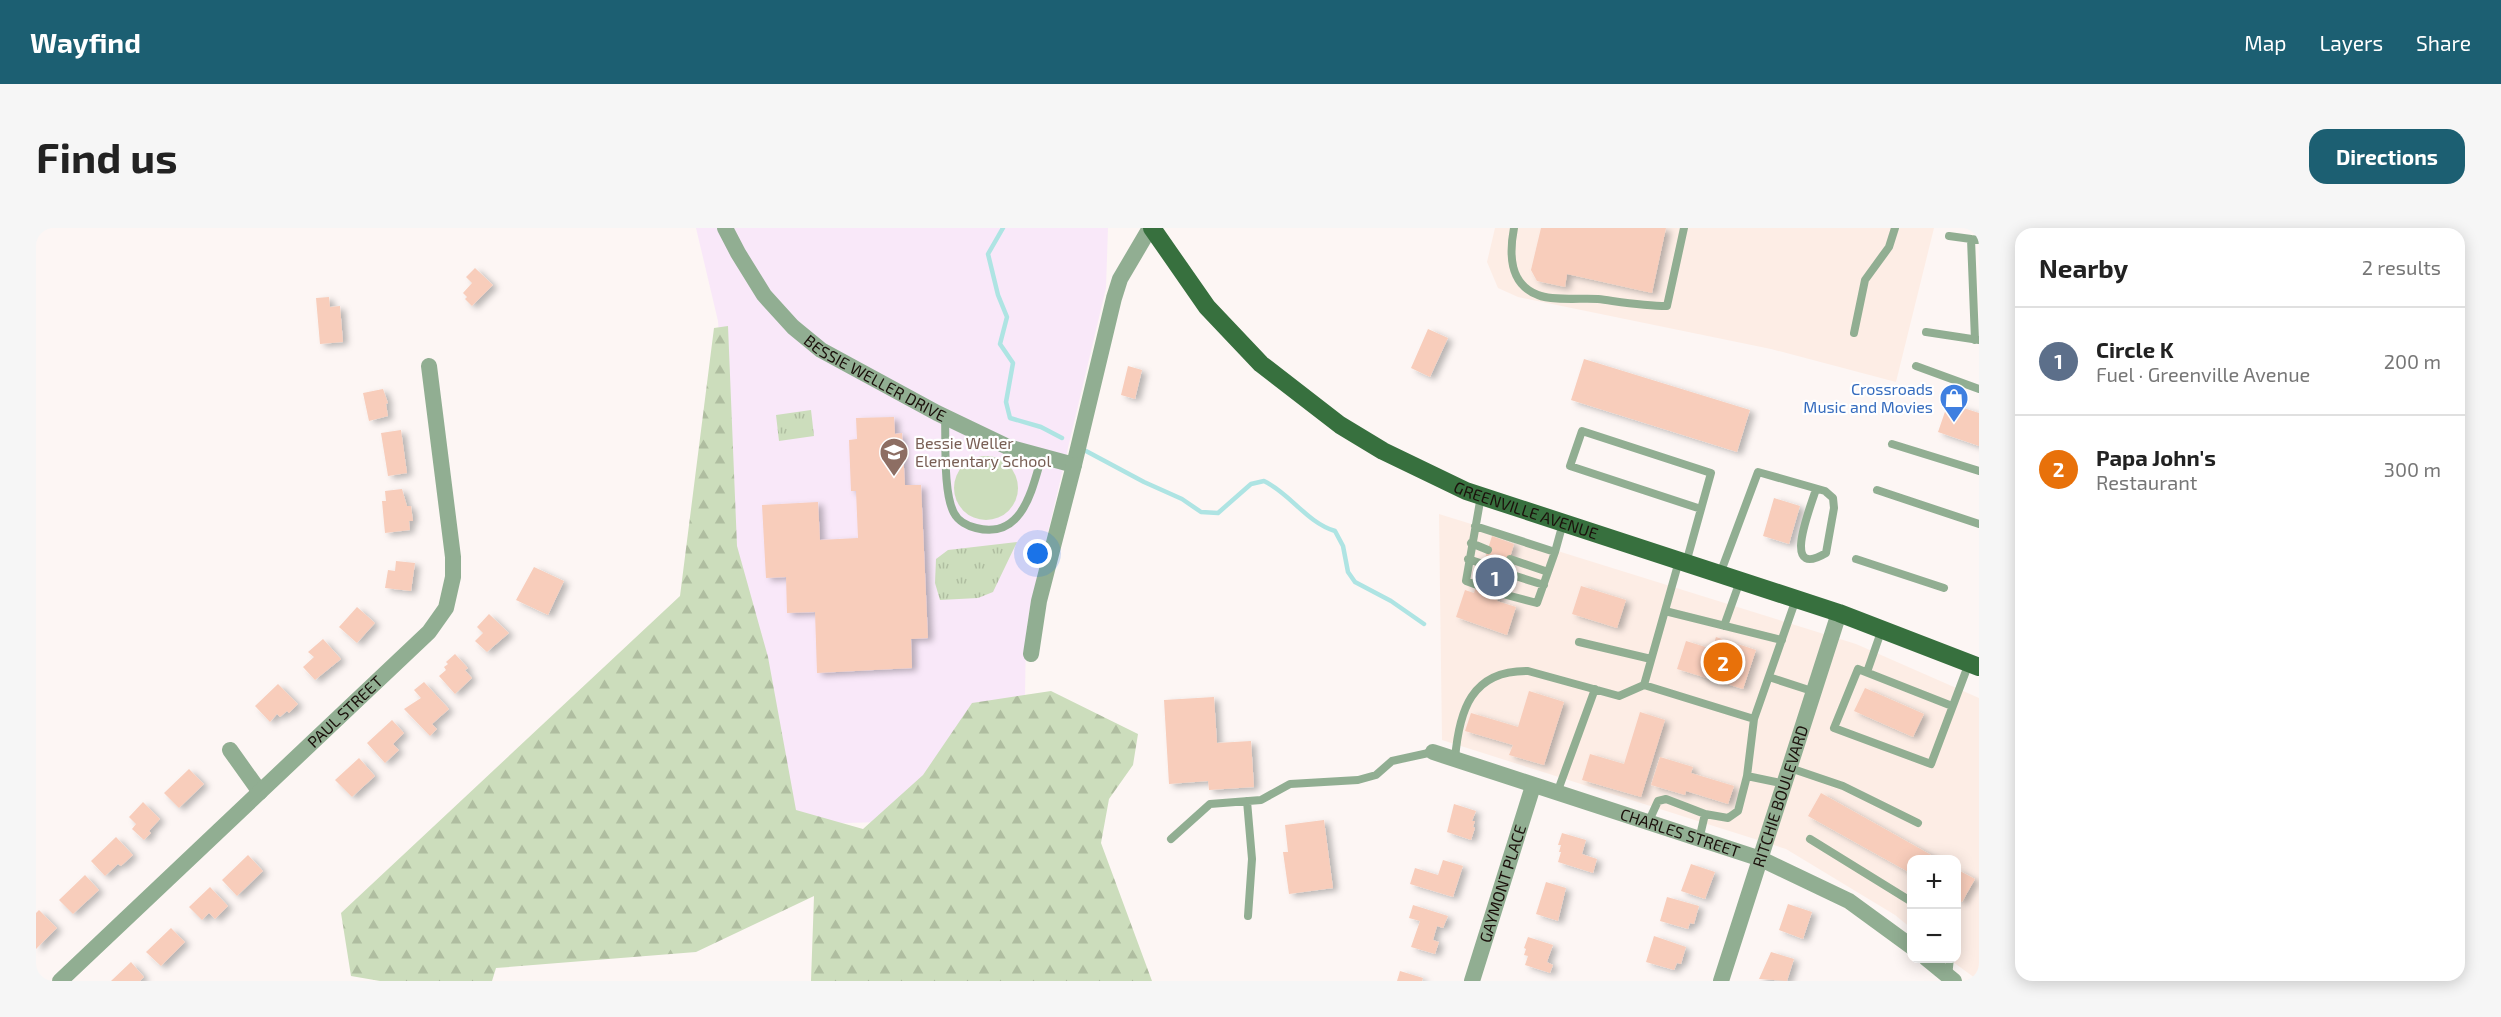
<!DOCTYPE html>
<meta charset="utf-8">
<style>
body{margin:0;font-family:"Exo 2",sans-serif;background:#f6f6f6;color:#222}
.controls{position:absolute;right:18px;bottom:18px;display:grid;overflow:hidden;border-radius:12px;box-shadow:0 3px 15px #0003}
.controls button{width:54px;height:54px;display:grid;place-items:center;padding:0;border:0;border-bottom:2px solid #e0e0e0;background:#fff;color:#222;font:30px sans-serif}
.you{position:absolute;left:1002px;top:326px;width:21px;height:21px;margin:-15px;border:4px solid #fff;border-radius:50%;background:#1a73e8;box-shadow:0 0 0 9px #1a73e833}
.badge{display:grid;place-items:center;width:39px;height:39px;border-radius:50%;background:#1c5f72;color:#fff;font-size:20px;font-weight:700}
.pin{position:absolute;translate:-50% -50%;border:3px solid #fff;box-shadow:0 2px 6px #0006}
.list{margin:0;padding:0;list-style:none}
h2{display:flex;justify-content:space-between;align-items:center;height:78px;margin:0;padding:0 24px;font-size:26px}
h2 small{font-size:20px;font-weight:400;color:#767676}
.list li{display:grid;grid-template-columns:39px 1fr auto;gap:18px;align-items:center;box-sizing:border-box;height:108px;padding:0 24px;border-top:2px solid #e0e0e0}
.list b{display:block;font-size:22px;white-space:nowrap}
.list p{margin:0;font-size:20px;white-space:nowrap;color:#767676}
.list em{font-size:20px;font-style:normal;color:#767676}
.map{position:relative;flex:none;width:1943px;height:753px;overflow:hidden;border-radius:18px}
header{display:flex;align-items:center;gap:36px;box-sizing:border-box;height:84px;padding:0 30px;background:#1c5f72;color:#fff}
header strong{font-size:28px}
nav{display:flex;gap:33px;margin-inline-start:auto;font-size:21px}
.intro{display:flex;align-items:center;justify-content:space-between;box-sizing:border-box;height:144px;padding:0 36px}
h1{margin:0;font-size:42px}
.button{padding:15px 27px;border-radius:18px;background:#1c5f72;color:#fff;font-size:21px;font-weight:700}
main{display:flex;gap:36px;padding:0 36px}
aside{flex:1;background:#fff;border-radius:18px;box-shadow:0 3px 15px #0003}
.map>svg:first-child{display:block}
.built{fill:#fdede5}
.education{fill:#f9e8f9}
.grass{fill:#ccddbc}
.forest{fill:url(#forest-firs)}
.park{fill:url(#park-tufts)}
.lines{fill:none;stroke-linecap:round;stroke-linejoin:round}
.stream{stroke:#aee4e3;stroke-width:4.5}
.building{fill:#f8cdbb;filter:url(#shadow)}
.service{stroke:#91ae92;stroke-width:8}
.minor{stroke:#91ae92;stroke-width:16}
.primary{stroke:#37703e;stroke-width:18}
.labels{text-anchor:middle;stroke-width:4.5;stroke-linejoin:round;paint-order:stroke}
.street-label{font-size:16px;fill:#1b100b;stroke:#fff}
.shop-label{font-size:16px;fill:#366cbe;stroke:#fff;text-anchor:end}
.education-label{font-size:16px;fill:#785e54;stroke:#fff;text-anchor:start}
</style>
<header>
<strong>Wayfind</strong>
<nav><a>Map</a><a>Layers</a><a>Share</a></nav>
</header>
<div class="intro"><h1>Find us</h1><a class="button">Directions</a></div>
<main>
<div class="map">
<svg width="1943" height="753" viewBox="0 0 1943 753">
<defs>
<pattern id="forest-firs" width="22" height="20" patternUnits="userSpaceOnUse" patternTransform="scale(1.5)"><rect width="22" height="20" fill="#ccddbc"/><path d="M5 1l3.5 6h-7zM16 11l3.5 6h-7z" fill="#afbda0"/></pattern>
<pattern id="park-tufts" width="24" height="20" patternUnits="userSpaceOnUse" patternTransform="scale(1.5)"><rect width="24" height="20" fill="#ccddbc"/><path d="M3 7l-1-3M5 7V3M7 7l1-3M15 17l-1-3M17 17v-4M19 17l1-3" fill="none" stroke="#afbda0"/></pattern>
<filter id="shadow"><feDropShadow dx="5" dy="3" stdDeviation="3" flood-color="#0004"/></filter>
</defs>
<rect width="100%" height="100%" fill="#fdf6f4"/>
<path class="built" d="M1459 0H1898L1860 154 1735 121 1482 69 1462 60 1451 34Z
M1403 286 1820 416 1943 470V753L1913 731 1920 730V632H1876L1875 700 1859 687 1750 621 1406 512Z"/>
<path class="education" d="M660 0H1072L1070 60 993 384 990 406 987 590 738 597 692 312 689 189 682 93Z"/>
<path class="grass" d="M918 260a32 32 0 1 1 64 0a32 32 0 1 1-64 0Z"/>
<path class="forest" d="M692 98 701 318 732 429 760 582 827 601 887 547 936 475 1015 463 1102 506 1097 537 1073 571 1065 615 1116 753H775L778 668 660 724 460 740 456 753H344L315 748 305 685 644 368 678 100Z"/>
<path class="park" d="M775 182 778 208 743 213 740 187Z
M981 314 957 364 942 370 904 372 899 355 900 331 912 322Z"/>
<g class="lines">
<path class="stream" d="M967 0 952 26 962 67 971 89 964 116 977 135 970 174 974 190 1005 199 1026 210
M1050 223 1108 254 1146 271 1165 284 1182 285 1215 256 1228 253C1255 266 1270 294 1299 303L1307 318 1312 344 1319 354 1355 373 1388 396"/>
</g>
<path class="building" d="M1505 0H1630L1616 65 1531 46 1529 59 1501 53 1495 42Z
M439 40 457 57 436 78 429 71 431 69 427 65 436 55 430 49Z
M293 69 294 79 304 78 307 114 284 116 280 70Z
M1392 101 1412 110 1394 149 1375 140Z
M1548 131 1714 182 1701 224 1535 172Z
M1092 138 1106 142 1099 171 1085 167Z
M347 161 352 175 350 176 352 188 333 193 327 165Z
M1912 175 1943 185V218L1902 204Z
M858 189 859 206 866 205 869 257H885L892 410 875 411 876 440 781 445 779 384 751 385 750 349 730 350 726 277 782 274 784 312 822 310 820 263H815L813 212 821 211 820 190Z
M365 202 371 245 352 248 345 205Z
M366 261 371 278H375L377 293H373L374 302 349 305 346 273H350L349 263Z
M1738 270 1764 278 1753 316 1727 308Z
M1456 308 1478 316 1461 373 1480 379 1471 407 1420 389 1429 362 1438 365Z
M360 333 379 335 375 363 349 360 352 342 359 343Z
M498 339 528 353 512 387 480 372Z
M1545 358 1590 372 1581 400 1536 386Z
M321 379 339 395 321 415 303 399Z
M453 386 473 405 451 424 439 413 447 405 441 399Z
M1680 409 1720 422 1707 461 1641 441 1650 413 1676 421Z
M287 411 305 431 279 452 267 439 278 429 272 424Z
M419 426 432 440 429 442 436 450 419 466 403 448 410 442 408 439 412 436 410 434Z
M388 454 413 481 396 496 401 501 394 508 368 481 385 470 378 462Z
M242 456 262 476 253 485 251 483 244 489 241 486 234 494 219 478Z
M1829 460 1888 486 1877 509 1818 483Z
M1493 463 1528 474 1508 537 1473 527 1477 517 1429 503 1435 485 1482 499Z
M1178 469 1181 515 1215 513 1218 559 1173 562 1172 553 1133 556 1128 472Z
M1604 484 1629 492 1605 569 1546 552 1554 526 1588 536Z
M356 492 368 505 357 516 363 522 349 535 331 515Z
M1624 529 1657 539 1655 545 1698 558 1692 576 1650 563 1649 567 1615 557Z
M323 530 339 548 316 569 299 552Z
M153 541 168 556 143 580 128 565Z
M1785 565 1904 632H1876V646L1772 588Z
M107 574 124 591 113 603 115 605 108 612 96 601 100 596 93 589Z
M1418 576 1440 583 1436 593H1439L1437 599 1439 600 1435 612 1411 604Z
M1288 592 1297 660 1253 666 1247 624H1252L1249 597Z
M1526 605 1550 612 1546 626 1561 631 1557 645 1522 634 1525 624H1523L1525 617H1522Z
M80 609 97 627 85 638 82 636 69 648 55 633Z
M212 627 227 643 201 668 186 652Z
M1407 632 1427 638 1417 669 1374 656 1379 640 1402 647Z
M1655 636 1679 644 1669 671 1645 663Z
M1920 641 1939 651 1926 674 1920 671Z
M49 647 63 662 37 686 23 672Z
M1510 654 1530 660 1522 693 1500 686Z
M174 659 192 678 179 691 173 685 166 692 153 679Z
M1631 669 1663 678 1658 696 1654 695 1652 701 1624 693Z
M1752 676 1776 684 1767 711 1743 702Z
M1377 677 1412 688 1407 700 1401 698 1397 712 1403 714 1399 726 1375 719 1384 693 1373 690Z
M3 682 21 700 0 721V685Z
M135 700 149 714 125 738 110 724Z
M1618 708 1650 719 1645 736 1641 735 1638 742 1610 734Z
M1492 709 1517 717 1511 734 1517 737 1514 745 1489 737 1492 728 1488 727 1490 721 1488 720Z
M1735 724 1758 731 1751 753 1723 751Z
M95 734 108 749 104 753H75Z
M1364 743 1387 750 1386 753H1361Z"/>
<g class="lines">
<path class="service" d="M1478 0C1473 26 1473 56 1502 67 1516 73 1545 70 1562 71 1585 74 1607 78 1631 78L1648 0
M1913 8 1935 11
M1890 104 1943 112
M1818 105 1829 52 1853 19 1859 0
M1939 112 1935 11 1943 12
M1880 138 1943 161
M909 189C910 213 907 265 918 285 922 293 932 298 940 300 987 312 996 261 1006 228
M1856 216 1943 243
M1841 262 1943 296
M1439 298 1519 324 1501 375 1463 365
M1435 315 1452 322
M1519 324 1527 295
M1432 331 1447 336
M1474 331 1512 344
M1820 331 1908 360
M1650 335 1675 245 1546 203 1534 238 1665 281
M1470 345 1508 357
M1684 346 1722 244 1789 263 1797 270 1798 280 1790 325C1743 353 1776 276 1780 261
M1441 357 1430 353 1445 268
M1629 383 1746 412
M1688 398 1704 353
M1543 414 1615 431
M1831 444 1846 401
M1733 449 1779 464
M1608 457 1643 333
M1916 478 1822 441 1798 500 1895 536 1933 435
M1419 531C1423 483 1435 442 1492 443L1583 468 1608 457 1718 491
M1754 540 1807 558 1882 595
M1711 548 1749 556
M1521 565 1559 461
M1211 573 1216 631 1212 688
M1612 595 1622 573 1630 571 1669 586
M1135 611 1174 576 1225 572 1254 556 1322 552 1340 547 1356 533 1397 524
M1774 611 1876 674
M1663 612 1669 586 1692 590 1702 583 1711 548 1718 491 1760 371
M1912 748 1914 730"/>
<g class="minor">
<path id="s1" d="M689 0 702 25 728 67 757 99 785 122 901 185 972 219 1038 237 1078 70 1084 51 1114 0"/>
<path d="M995 426 1003 373 1038 237"/>
<path d="M194 522 224 564"/>
<path id="s2" d="M1397 524 1725 631 1813 673 1876 719"/>
<path d="M1890 730 1918 753"/>
<path id="s3" d="M24 753 393 404 410 380 417 349V329L393 138"/>
<path id="s4" d="M1436 753 1497 558"/>
<path id="s5" d="M1685 753 1803 385"/>
</g>
<path class="primary" id="s6" d="M1116 0 1171 79 1225 136 1304 197 1347 223 1430 263 1803 385 1943 439"/>
</g>
<defs>
<g id="shop-pin" transform="scale(1.5)"><path d="M0 17L-7.5 6A9.5 9.5 0 1 1 7.5 6Z" fill="#3f7fe0" stroke="#fff"/><path d="M-5-2.5h2.3a2.7 3.5 0 0 1 5.4 0H5L5.5 6h-11ZM-1.5-2.5h3a1.5 2.3 0 0 0-3 0Z" fill="#fff"/></g>
<g id="school-pin" transform="scale(1.5)"><path d="M0 17L-7.5 6A9.5 9.5 0 1 1 7.5 6Z" fill="#8d6e63" stroke="#fff"/><path d="M0-5L7-2L0 1L-7-2ZM-4 1L0 2.5L4 1V4Q0 6-4 4Z" fill="#fff"/></g>
</defs>
<g fill-rule="evenodd">
<use href="#shop-pin" x="1918" y="170"/>
<use href="#school-pin" x="858" y="224"/>
</g>
<g class="labels">
<g class="street-label">
<text dy="6" stroke="none"><textPath href="#s1" startOffset="218">BESSIE WELLER DRIVE</textPath></text>
<text dy="6" stroke="none"><textPath href="#s6" startOffset="480">GREENVILLE AVENUE</textPath></text>
<text dy="6" stroke="none"><textPath href="#s3" startOffset="392">PAUL STREET</textPath></text>
<text dy="6" stroke="none"><textPath href="#s5" startOffset="194">RITCHIE BOULEVARD</textPath></text>
<text dy="6" stroke="none"><textPath href="#s2" startOffset="260">CHARLES STREET</textPath></text>
<text dy="6" stroke="none"><textPath href="#s4" startOffset="102">GAYMONT PLACE</textPath></text>
</g>
<g class="shop-label">
<text x="1897" y="167">Crossroads<tspan x="1897" dy="18">Music and Movies</tspan></text>
</g>
<g class="education-label">
<text x="879" y="221">Bessie Weller<tspan x="879" dy="18">Elementary School</tspan></text>
</g>
</g>
</svg>
<div class="controls">
<button>+</button>
<button>−</button>
</div>
<div class="you"></div>
<div class="pin badge" style="left:1459px;top:349px;background:#5c6f8a">1</div>
<div class="pin badge" style="left:1687px;top:434px;background:#e8710a">2</div>
</div>
<aside>
<h2>Nearby<small>2 results</small></h2>
<ul class="list">
<li><span class="badge" style="background:#5c6f8a">1</span><div><b>Circle K</b><p>Fuel · Greenville Avenue</p></div><em>200 m</em></li>
<li><span class="badge" style="background:#e8710a">2</span><div><b>Papa John's</b><p>Restaurant</p></div><em>300 m</em></li>
</ul>
</aside>
</main>
